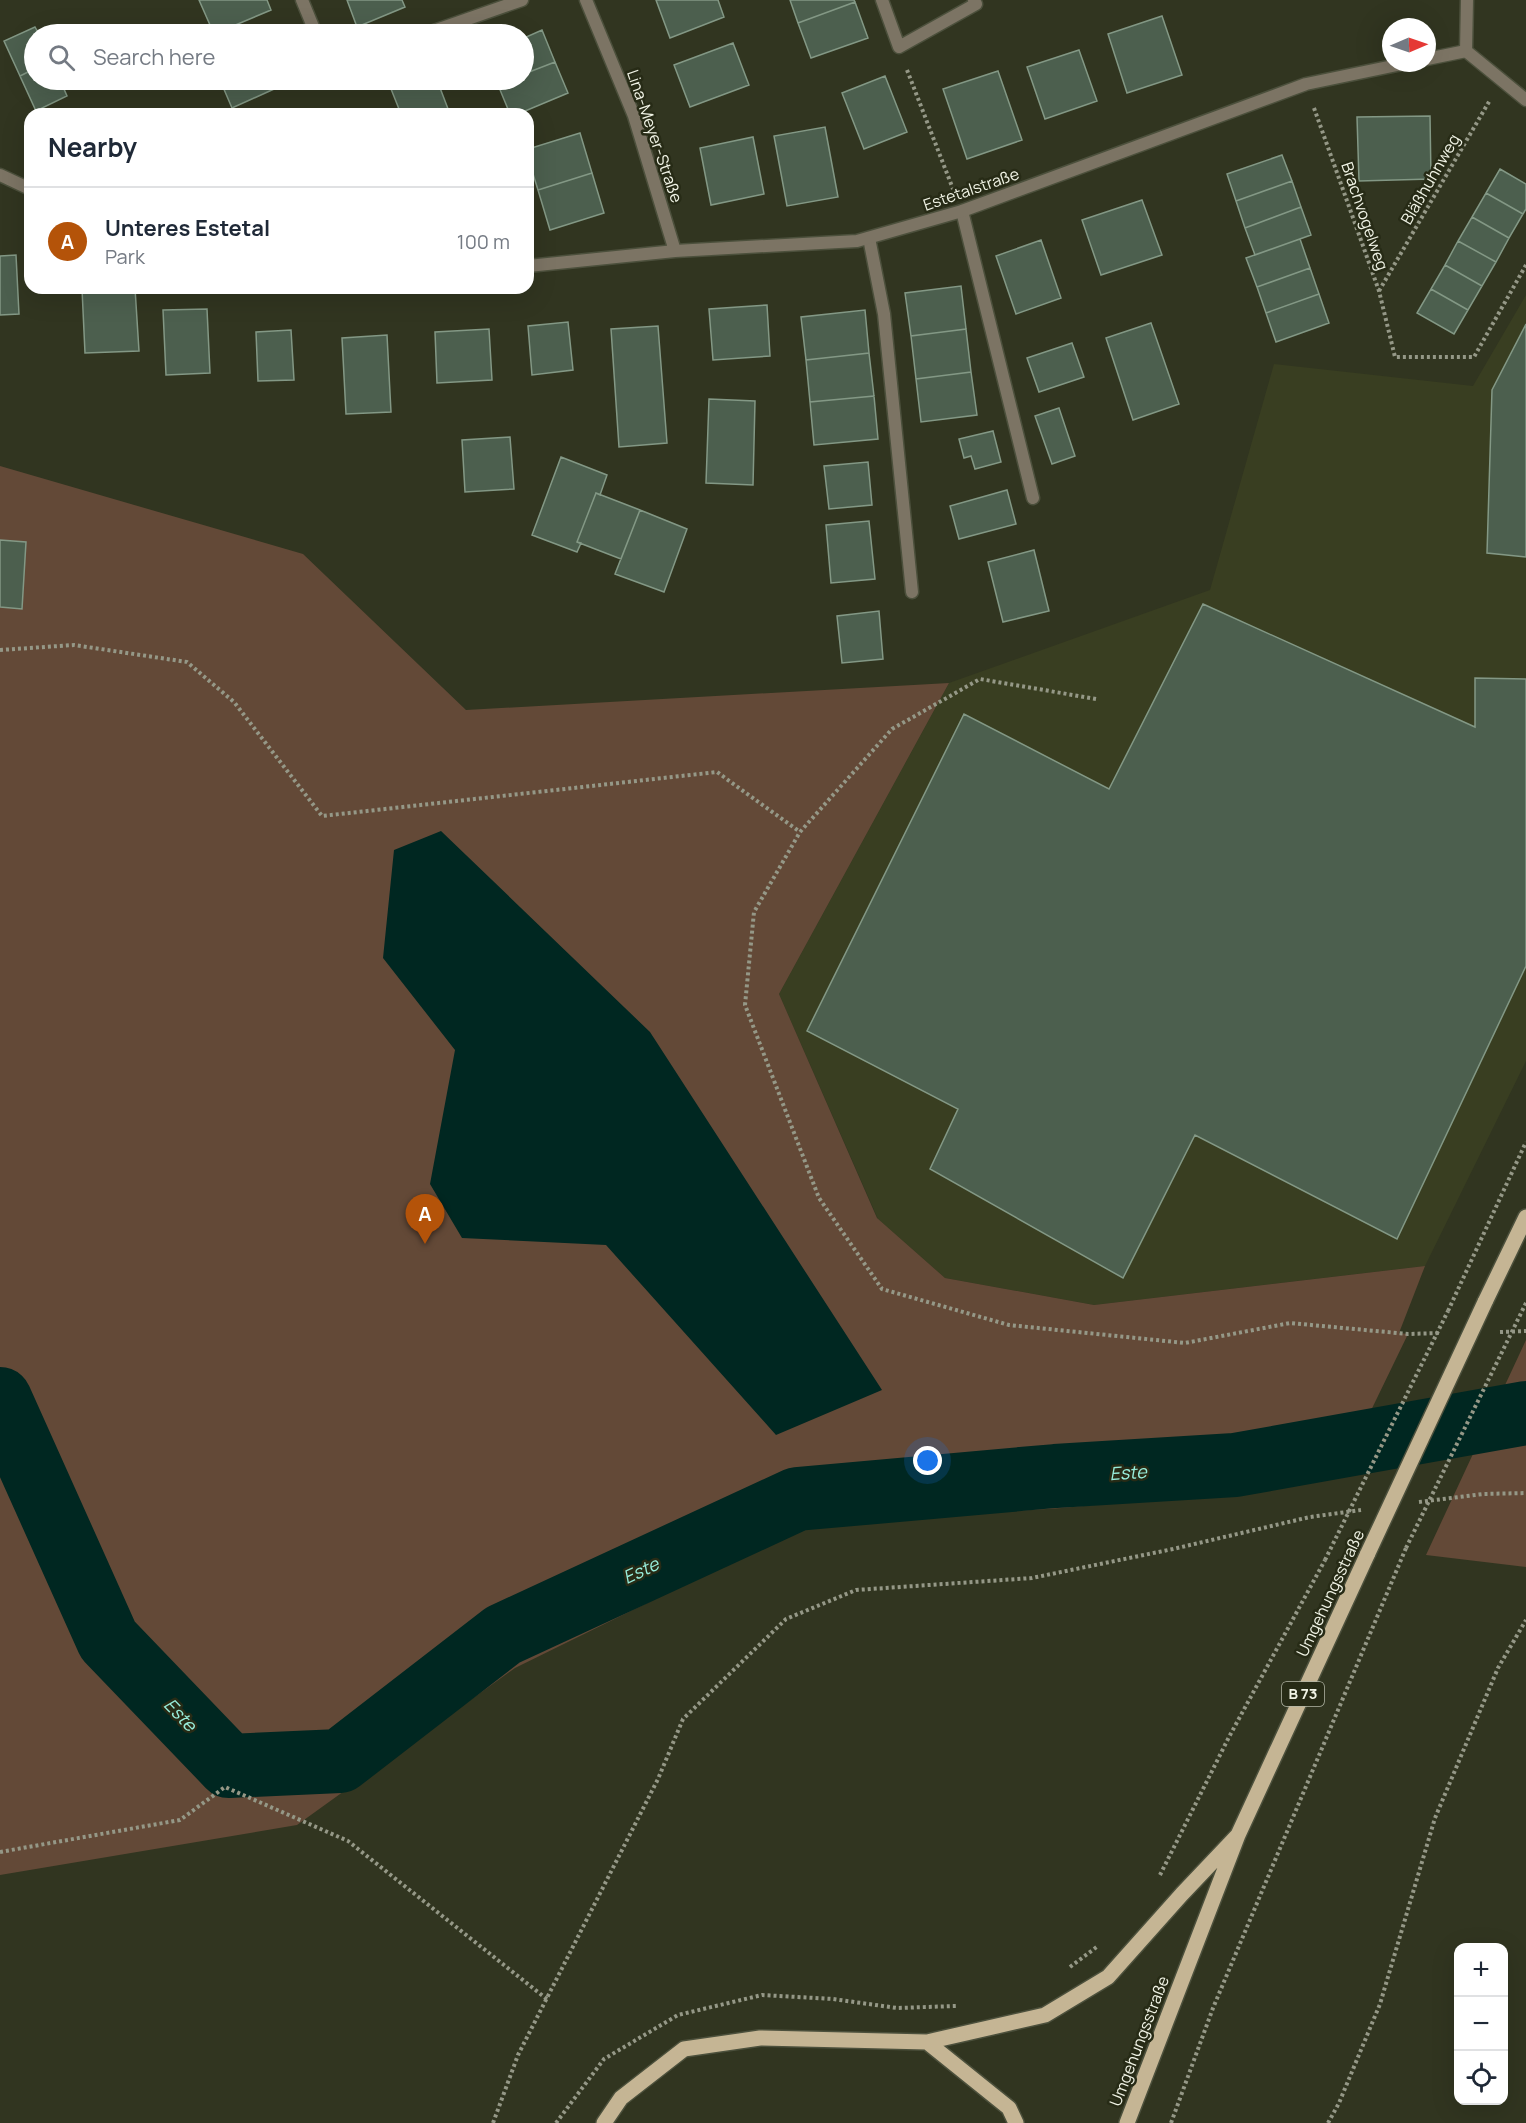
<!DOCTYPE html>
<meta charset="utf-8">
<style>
body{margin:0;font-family:Manrope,sans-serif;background:#f6f6f7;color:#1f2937}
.controls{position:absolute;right:18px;bottom:18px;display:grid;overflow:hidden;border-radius:12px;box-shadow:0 6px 24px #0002}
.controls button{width:54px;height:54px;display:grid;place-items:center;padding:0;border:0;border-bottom:2px solid #e0e1e3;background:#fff;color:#1f2937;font:30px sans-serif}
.compass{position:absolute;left:1382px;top:18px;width:54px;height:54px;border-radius:50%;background:#fff;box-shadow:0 6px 24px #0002;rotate:88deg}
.you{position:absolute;left:928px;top:1461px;width:21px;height:21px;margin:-15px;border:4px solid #fff;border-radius:50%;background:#1a73e8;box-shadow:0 0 0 9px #1a73e833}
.badge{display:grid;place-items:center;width:39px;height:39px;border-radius:50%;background:#b45309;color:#fff;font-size:20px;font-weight:700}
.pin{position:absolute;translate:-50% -50px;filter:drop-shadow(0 2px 3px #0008)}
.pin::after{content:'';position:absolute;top:32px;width:21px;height:18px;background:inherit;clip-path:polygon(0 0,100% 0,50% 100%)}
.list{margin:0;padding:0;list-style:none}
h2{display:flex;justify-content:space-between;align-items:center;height:78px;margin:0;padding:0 24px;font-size:26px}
h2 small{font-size:20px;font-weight:400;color:#747a83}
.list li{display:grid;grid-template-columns:39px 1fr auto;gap:18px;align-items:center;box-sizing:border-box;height:108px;padding:0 24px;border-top:2px solid #e0e1e3}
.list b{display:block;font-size:22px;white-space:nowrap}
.list p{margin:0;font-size:20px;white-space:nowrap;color:#747a83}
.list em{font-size:20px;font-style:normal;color:#747a83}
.icon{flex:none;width:33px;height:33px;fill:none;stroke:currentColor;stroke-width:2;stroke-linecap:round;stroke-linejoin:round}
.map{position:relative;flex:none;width:1526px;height:2123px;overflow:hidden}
.search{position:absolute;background:#fff;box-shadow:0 6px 24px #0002;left:24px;top:24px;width:510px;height:66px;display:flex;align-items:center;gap:15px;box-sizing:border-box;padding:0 21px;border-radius:33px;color:#747a83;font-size:22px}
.panel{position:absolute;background:#fff;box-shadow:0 6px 24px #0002;left:24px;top:108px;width:510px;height:186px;border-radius:18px}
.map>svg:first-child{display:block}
.built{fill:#393e21}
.green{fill:#634937}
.water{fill:#002721}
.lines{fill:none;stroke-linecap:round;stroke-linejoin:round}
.river{stroke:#002721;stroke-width:64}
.building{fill:#4c5f4e;stroke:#839885;stroke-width:1.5}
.lane-casing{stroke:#4c503c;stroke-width:15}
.street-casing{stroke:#4c503c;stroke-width:15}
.primary-casing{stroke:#4c503c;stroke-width:18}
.path{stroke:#959887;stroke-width:4;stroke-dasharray:3 3;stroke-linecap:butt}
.lane{stroke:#7c7464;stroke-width:12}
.street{stroke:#7c7464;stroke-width:12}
.primary{stroke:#c5b594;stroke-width:15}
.primary-bridge-casing{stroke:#4c503c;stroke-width:18;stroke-linecap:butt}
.path-bridge{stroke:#959887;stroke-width:4;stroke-dasharray:3 3;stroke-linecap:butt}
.primary-bridge{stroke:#c5b594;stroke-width:15}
.labels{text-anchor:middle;stroke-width:5;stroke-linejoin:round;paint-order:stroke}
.shield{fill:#272b16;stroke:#b4b7a7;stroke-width:1.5}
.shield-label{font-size:15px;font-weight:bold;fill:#f0f3e5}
.street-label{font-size:16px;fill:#f0f3e5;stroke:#272b16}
.water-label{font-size:18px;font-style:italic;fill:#98eedc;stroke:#272b16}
</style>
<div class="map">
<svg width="1526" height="2123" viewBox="0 0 1526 2123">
<rect width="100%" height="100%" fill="#313520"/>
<path class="built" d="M1526 295V1061L1425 1266 1094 1305 945 1278 878 1219 779 994 949 683 1210 590 1274 364 1473 386Z"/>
<path class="green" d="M0 466 303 554 466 710 949 683 779 994 877 1218 945 1278 1094 1305 1425 1266 1399 1333 1408 1334 1362 1429 1336 1472 1237 1492 1062 1508 808 1524 515 1668 297 1825 0 1875Z
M1526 1340V1567L1426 1555Z"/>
<path class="water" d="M441 831 650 1032 882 1390 776 1435 606 1245 462 1238 430 1184 455 1050 383 958 394 850Z"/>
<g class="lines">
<path class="river" d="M0 1399 108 1640 229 1766 340 1761 503 1635 797 1499 1055 1476 1235 1465 1526 1413"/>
</g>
<path class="building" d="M199 0H267L271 10 214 34Z
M347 0H402L405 7 357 27Z
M656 0H718L724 17 670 38Z
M790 0H854L855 2 798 23Z
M855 2 868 38 811 58 798 23Z
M1162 16 1182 75 1127 93 1108 34Z
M35 27 39 34H34V69L20 76 4 41Z
M542 30 555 62 524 74V38Z
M733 43 749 85 690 107 674 65Z
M1079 50 1097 101 1045 119 1027 67Z
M555 62 568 93 518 114H510L498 85 511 80H524V74Z
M34 69V80H60L67 96 36 111 20 76Z
M998 71 1022 140 967 159 943 89Z
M885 76 907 132 864 149 842 93Z
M220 80H294L232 108Z
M414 80H437L450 114H401L391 89Z
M1430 116 1431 179 1359 181 1357 117Z
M825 127 838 197 787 206 774 136Z
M580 133 592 173 538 190 528 158V149Z
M753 137 764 194 711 205 700 148Z
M1282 155 1292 181 1236 201 1227 174Z
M1500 169 1526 184V209L1523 214 1486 193Z
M592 173 604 213 550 230 538 190Z
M1292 181 1301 207 1245 228 1236 201Z
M1486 193 1523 214 1509 238 1472 217Z
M1142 200 1162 255 1101 275 1082 220Z
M1301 207 1311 235 1255 255 1245 228Z
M1472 217 1509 238 1496 262 1458 241Z
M1300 239 1310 268 1257 287 1246 258Z
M1041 240 1061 298 1016 314 996 256Z
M1458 241 1496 262 1482 286 1445 265Z
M16 255 19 314 0 315V256Z
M1445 265 1482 286 1468 310 1431 289Z
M1310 268 1319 294 1266 313 1257 287Z
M961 286 966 329 911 336 905 293Z
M135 288 139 351 85 353 82 289Z
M1431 289 1468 310 1454 334 1417 313Z
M1319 294 1329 323 1276 342 1266 313Z
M767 305 770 356 713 360 709 309Z
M207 309 210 373 166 375 163 310Z
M865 310 869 353 806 360 801 317Z
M568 322 573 370 532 375 528 326Z
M1151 323 1179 404 1133 420 1106 338Z
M1526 324V557L1487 553 1492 390Z
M658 326 667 443 619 447 611 329Z
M489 329 492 380 437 383 435 332Z
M966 329 971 372 916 379 911 336Z
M291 330 294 380 258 381 256 332Z
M387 335 391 412 346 414 342 338Z
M1072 343 1084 377 1039 392 1027 358Z
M869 353 874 396 810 402 806 360Z
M971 372 977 415 921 422 916 379Z
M874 396 878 439 814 445 810 402Z
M709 399 755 401 753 485 706 483Z
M1059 408 1075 456 1052 464 1035 416Z
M993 431 1001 462 975 469 971 456 964 458 959 439Z
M510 437 514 489 465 492 462 440Z
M561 457 607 475 600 495 596 493 577 542 581 543 577 552 532 535Z
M868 462 872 505 829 509 824 466Z
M1007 490 1016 524 959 539 950 506Z
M596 493 640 510 621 559 577 542Z
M640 510 687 529 664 592 615 574Z
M869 521 875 579 831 583 826 525Z
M0 540 26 542 22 609 0 607Z
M1034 550 1049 611 1003 622 988 562Z
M1203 604 1475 727V678L1526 679V966L1397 1239 1195 1135 1123 1278 930 1169 958 1109 807 1031 964 714 1109 789Z
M879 611 883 659 842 663 837 616Z"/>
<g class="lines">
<g class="lane-casing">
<path id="lane" d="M962 211 1033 498
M869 238 884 314 912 592"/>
</g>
<g class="street-casing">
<path id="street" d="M302 0 316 34
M586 0 634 116 675 251
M882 0 899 47 976 4 974 0
M425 34 522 0
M1466 51 1526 100
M1466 51 1467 0
M1427 59 1466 51
M0 175 30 189
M528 266 675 251 857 241 962 211 1306 84 1407 63"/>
</g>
<g class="primary-casing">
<path id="primary" d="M1485 1302 1526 1217
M927 2042 1009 2108 1016 2123
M604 2123 621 2098 684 2049 760 2038 927 2042 1045 2015 1108 1977 1182 1894 1238 1835
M1127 2123 1238 1835 1368 1553"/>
</g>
<path class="path" d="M907 70 953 189
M1314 108 1379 291 1395 357H1474L1526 265
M1379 291 1490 100
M0 650 74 645 187 662 234 702 322 816 717 772 800 832
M1096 699 980 679 892 729 800 832 754 912 745 1005 819 1198 882 1289 1009 1325 1185 1343 1290 1323 1408 1334 1441 1333
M1448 1311 1526 1142
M1500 1332 1526 1331
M1419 1502 1483 1494 1526 1493
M0 1852 180 1820 225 1787 348 1841 548 2000
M1160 1875 1229 1737 1325 1560
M1070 1967 1098 1946
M493 2123 518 2055 658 1779 683 1719 786 1619 856 1590 1032 1578 1173 1549 1310 1517 1361 1510
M556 2123 604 2059 678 2015 762 1995 833 1999 897 2008 956 2006
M1171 2123 1213 2008 1406 1548
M1328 2123 1339 2103 1380 2004 1435 1818 1498 1668 1526 1620"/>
<use href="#lane" class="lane"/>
<use href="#street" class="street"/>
<use href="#primary" class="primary"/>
<g class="primary-bridge-casing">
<path id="primary-bridge" d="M1368 1553 1485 1302"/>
</g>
<path class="path-bridge" d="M1406 1548 1526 1303
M1325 1560 1448 1311"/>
<use href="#primary-bridge" class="primary-bridge"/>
</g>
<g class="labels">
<rect class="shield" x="1282" y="1682" width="42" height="24" rx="4.5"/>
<g class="shield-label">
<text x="1303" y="1699">B 73</text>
</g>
<g class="street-label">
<text transform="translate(655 136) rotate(71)" y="6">Lina-Meyer-Straße</text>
<text transform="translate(1430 179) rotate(-60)" y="6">Bläßhuhnweg</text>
<text transform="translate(971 189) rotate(-19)" y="6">Estetalstraße</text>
<text transform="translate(1365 216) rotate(71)" y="6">Brachvogelweg</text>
<text transform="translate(1330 1593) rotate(-65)" y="6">Umgehungsstraße</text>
<text transform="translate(1139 2041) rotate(-69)" y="6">Umgehungsstraße</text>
</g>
<g class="water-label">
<text transform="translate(1128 1473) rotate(-4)" y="6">Este</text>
<text transform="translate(641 1571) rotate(-25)" y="6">Este</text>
<text transform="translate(180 1715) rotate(46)" y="6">Este</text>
</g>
</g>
</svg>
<div class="controls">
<button>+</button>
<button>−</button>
<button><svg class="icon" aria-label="locate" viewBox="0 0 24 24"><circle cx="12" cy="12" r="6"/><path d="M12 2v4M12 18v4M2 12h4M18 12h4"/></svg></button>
</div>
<svg class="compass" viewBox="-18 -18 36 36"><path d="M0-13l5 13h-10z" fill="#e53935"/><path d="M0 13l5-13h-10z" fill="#747a83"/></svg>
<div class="you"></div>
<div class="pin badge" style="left:425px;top:1244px">A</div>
<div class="search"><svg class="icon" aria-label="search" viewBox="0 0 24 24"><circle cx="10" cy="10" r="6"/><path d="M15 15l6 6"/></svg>Search here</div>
<section class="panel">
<h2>Nearby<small></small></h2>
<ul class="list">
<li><span class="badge">A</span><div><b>Unteres Estetal</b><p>Park</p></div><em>100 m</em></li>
</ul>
</section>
</div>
